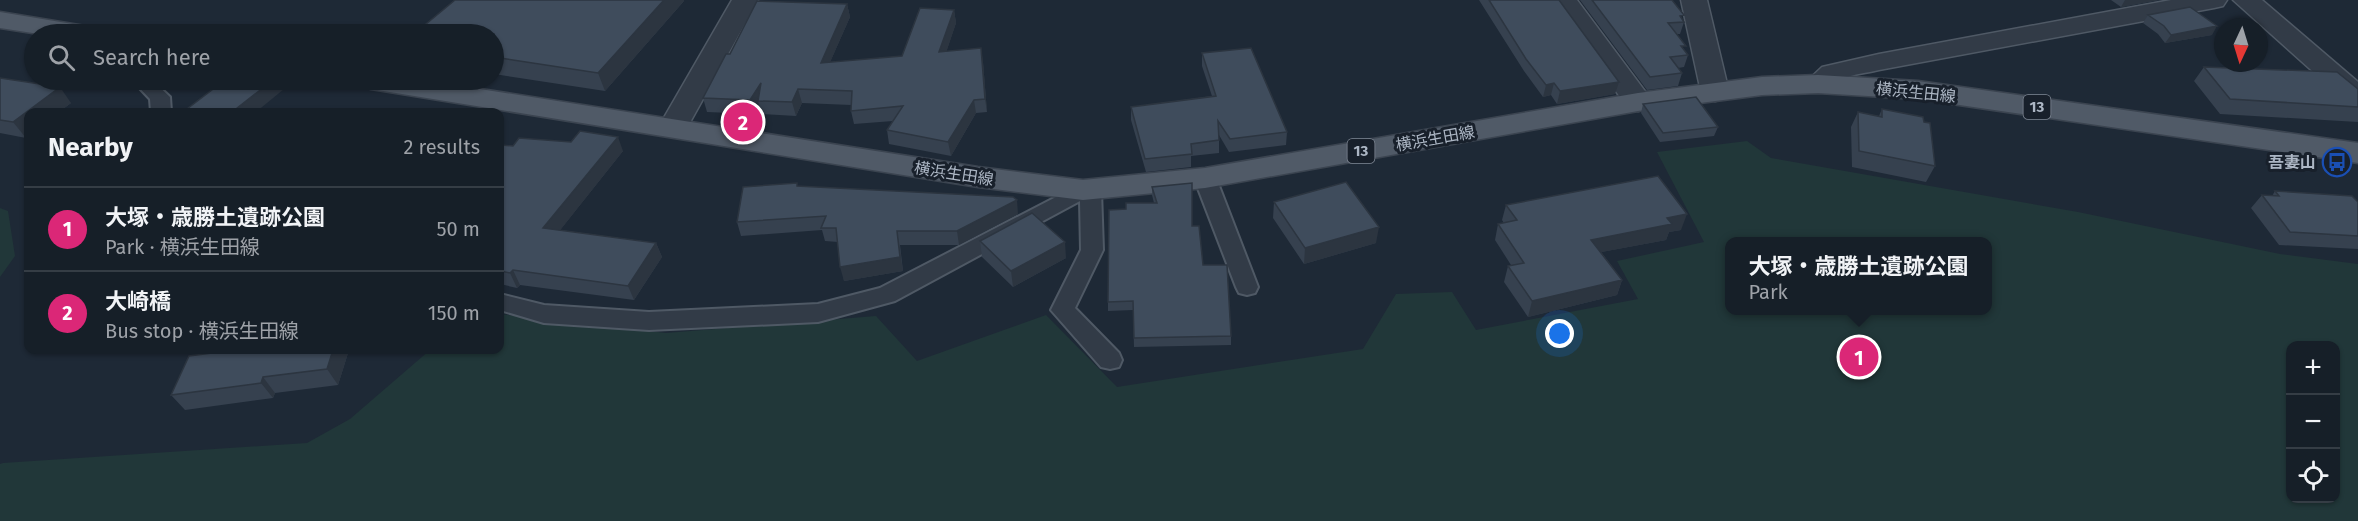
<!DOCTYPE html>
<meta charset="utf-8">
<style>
body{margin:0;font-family:"Fira Sans","Noto Sans JP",sans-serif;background:#1f2730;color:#f1f3f6}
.controls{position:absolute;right:18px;bottom:18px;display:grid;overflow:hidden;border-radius:12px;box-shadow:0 2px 4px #0004}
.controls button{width:54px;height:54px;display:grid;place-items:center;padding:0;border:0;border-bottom:2px solid #353d45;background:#161f28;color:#f1f3f6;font:30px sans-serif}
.compass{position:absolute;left:2214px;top:18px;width:54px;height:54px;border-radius:50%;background:#161f28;box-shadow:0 2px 4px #0004;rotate:184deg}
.you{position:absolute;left:1560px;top:334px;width:21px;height:21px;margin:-15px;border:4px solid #fff;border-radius:50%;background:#1a73e8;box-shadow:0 0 0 9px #1a73e833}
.badge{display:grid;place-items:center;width:39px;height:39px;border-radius:50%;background:#db2777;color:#fff;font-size:20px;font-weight:700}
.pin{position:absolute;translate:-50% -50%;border:3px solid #fff;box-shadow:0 2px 6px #0006}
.popup{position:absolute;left:1725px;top:237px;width:267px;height:78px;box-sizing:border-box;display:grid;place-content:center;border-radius:12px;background:#161f28;filter:drop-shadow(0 2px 4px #0005);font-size:20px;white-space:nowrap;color:#9ea2a8}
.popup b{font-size:22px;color:#f1f3f6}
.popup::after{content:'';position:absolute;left:50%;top:100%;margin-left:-12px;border:12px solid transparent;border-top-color:#161f28}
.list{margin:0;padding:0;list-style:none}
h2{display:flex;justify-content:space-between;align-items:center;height:78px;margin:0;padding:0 24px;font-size:26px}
h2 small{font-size:20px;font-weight:400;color:#9ea2a8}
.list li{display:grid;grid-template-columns:39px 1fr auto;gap:18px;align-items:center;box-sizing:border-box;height:84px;padding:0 24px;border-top:2px solid #353d45}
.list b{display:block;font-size:22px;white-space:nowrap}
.list p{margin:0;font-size:20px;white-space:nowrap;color:#9ea2a8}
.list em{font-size:20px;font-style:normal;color:#9ea2a8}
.icon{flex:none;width:33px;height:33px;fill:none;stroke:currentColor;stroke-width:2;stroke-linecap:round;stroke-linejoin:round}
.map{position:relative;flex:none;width:2358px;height:521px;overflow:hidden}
.search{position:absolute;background:#161f28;box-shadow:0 2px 4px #0004;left:24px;top:24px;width:480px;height:66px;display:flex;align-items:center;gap:15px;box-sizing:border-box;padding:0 21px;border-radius:33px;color:#9ea2a8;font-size:22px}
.panel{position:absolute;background:#161f28;box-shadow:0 2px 4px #0004;left:24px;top:108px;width:480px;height:246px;border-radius:12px}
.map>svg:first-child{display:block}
.green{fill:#213739;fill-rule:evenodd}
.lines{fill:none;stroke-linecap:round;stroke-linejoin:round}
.lane-casing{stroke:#4f5965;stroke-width:4}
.street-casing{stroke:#4f5965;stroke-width:3}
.primary-casing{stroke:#3b4450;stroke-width:3}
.lane{fill:#323b47;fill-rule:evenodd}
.street{fill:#323b47;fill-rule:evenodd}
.primary{fill:#505a67;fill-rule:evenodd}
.wall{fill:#36414f}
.shaded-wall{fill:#2c3540}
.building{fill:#3f4c5c;stroke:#2c3540;stroke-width:1.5}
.labels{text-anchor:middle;stroke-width:6;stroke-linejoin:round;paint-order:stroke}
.shield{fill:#18202b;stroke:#808996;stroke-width:1.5}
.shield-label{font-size:15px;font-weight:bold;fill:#acb6c4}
.street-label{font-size:16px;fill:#acb6c4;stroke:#18202b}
.poi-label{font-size:16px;font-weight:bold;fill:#acb6c4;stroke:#18202b;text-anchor:end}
</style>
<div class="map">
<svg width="2358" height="521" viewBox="0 0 2358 521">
<rect width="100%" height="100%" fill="#1e2936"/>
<path class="green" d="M1747 141 1771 158 2078 212 2280 254 2358 264V521H0V464L3 463 307 443 350 419 430 350H500V314L666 333 876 316 917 361 1046 315 1117 387 1363 349 1396 294 1452 292 1476 330 1638 299 1617 261 1704 242 1657 152ZM1730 242H1988V310H1730ZM2290 346H2336V498H2290Z
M0 208 8 211 15 256 0 277Z"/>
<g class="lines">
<g class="lane-casing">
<path id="lane" d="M83 28 91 30 93 34H74L76 30Z
M132 80H152L170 97 171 112H151L150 99Z
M1205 171 1212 173 1216 178 1258 287 1255 293 1247 295 1239 293 1236 287 1194 178 1198 173Z
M1083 183 1098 185 1101 190 1103 250 1075 308 1119 353 1122 360 1119 367 1110 369 1101 367 1051 310 1081 250 1080 201 895 301 818 322 649 330 544 323 500 310V294L544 305 649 312 818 304 880 288Z"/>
</g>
<g class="street-casing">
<path id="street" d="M732 0H758L683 135 673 137 663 135 658 128Z
M1550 0H1577L1653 102 1648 108 1638 111 1628 108Z
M1681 0H1707L1729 92 1725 98 1715 101 1705 98 1701 92Z
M2171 0H2227L2223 6 2214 8 1879 70C1868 73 1852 74 1842 79 1826 87 1828 95 1808 90L1804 84 1822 67 1879 54Z
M2233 0H2262L2358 82V106L2348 103Z"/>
</g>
<g class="primary-casing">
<path id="primary" d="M0 12 85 26 95 28 99 34H39L0 28Z
M1818 75 1918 81 2358 143V163L1918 99 1818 93 1762 95 1638 111 1205 188 1083 200 978 187 371 89 361 86 357 80H423L978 167 1083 180 1205 168 1638 93 1762 77Z"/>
</g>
<use href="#lane" class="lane"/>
<use href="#street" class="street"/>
<use href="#primary" class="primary"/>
</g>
<path class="wall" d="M1479 0H1559L1615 94 1557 104 1551 95 1543 97 1524 71Z
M1580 0H1672L1684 22 1680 34H1677L1684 50 1688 55 1684 67 1678 68 1682 73 1678 86 1647 90Z
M2111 0H2159L2121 7Z
M684 1 605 91 494 74V34Z
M847 4 850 17 830 62 902 56 954 10 956 23 946 52 983 62 987 112 976 113 951 156 889 144 887 130 893 121 854 124 851 111V105L802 103 796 116 762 114 759 105 754 114 707 112 703 98 730 54Z
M2148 15 2212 35 2165 43 2158 34 2143 23Z
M1202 53 1287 132 1286 145 1229 152 1219 135V153L1191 156V167L1146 172 1131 120V107L1212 96 1202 66Z
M2204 67 2358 89V122L2220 114 2194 81Z
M0 78 71 103 59 112H28V135L26 138 0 133Z
M1643 104 1718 127 1714 136 1660 142 1641 113Z
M1882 109 1924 122 1935 166 1926 182 1852 167 1851 127 1858 112 1879 116Z
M500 145 623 151 560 230 656 243 662 257 634 300 520 285 517 288 500 284Z
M798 186 1018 214 959 245H900L903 271 844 281 838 242 825 241 822 230 741 236 737 222Z
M1152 187 1192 226 1203 265 1231 336V345L1134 347 1133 310 1108 311V302L1126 209 1154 203 1152 195Z
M2275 191 2358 202V249L2279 245 2251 208 2262 195 2272 196Z
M1274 202 1376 243 1304 264 1273 218Z
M1506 205 1681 230 1669 232 1666 240 1601 252 1622 280 1617 295 1528 317 1504 282 1508 266 1511 265 1495 240 1498 224 1504 223 1502 220Z
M980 241 1066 258 1013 287 982 257Z
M235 350H349L338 385 275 393 273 398 185 410 171 395Z"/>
<path class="shaded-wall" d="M664 0H684V1L605 91 598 73Z
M2125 0H2159L2121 7Z
M847 4 850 17 824 76 821 63Z
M954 10 956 23 942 65 939 52Z
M2217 26 2212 35 2165 43 2171 35Z
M981 48 983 62 987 112 985 99Z
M273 80H295L256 112H232Z
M1619 82 1615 94 1557 104 1560 91Z
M761 83 758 101 759 105 754 114 750 100Z
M1554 83 1551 95 1543 97 1546 85Z
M60 87 71 103 59 112H28V135L26 138 13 122Z
M798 89 802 103 796 116 792 102Z
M974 100 976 113 951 156 948 142Z
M618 137 623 151 550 243 543 228Z
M1017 200 1018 214 959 245 957 231Z
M1687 214 1681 230 1669 232 1666 240 1586 255 1591 240 1667 218Z
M1379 227 1376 243 1304 264 1305 248Z
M897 231 903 271 844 281 840 267Z
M1065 242 1066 258 1013 287 1011 271Z
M656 243 662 257 634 300 628 286Z
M513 270 520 285 517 288 510 273Z
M1622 280 1617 295 1528 317 1532 301Z
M333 350H349L338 385 327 369Z
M263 377 275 393 273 398 261 383Z"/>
<path class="building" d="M455 0H664L598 73 494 57V34H414Z
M1489 0H1559L1619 82 1560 91 1554 83 1546 85 1526 59Z
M1592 0H1672L1684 15 1680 16 1684 22 1668 23 1686 46H1681L1688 55 1670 57 1682 73 1650 77Z
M757 1 847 4 821 63 902 56 920 8 954 10 939 52 981 48 985 99 974 100 948 142 887 130 903 106 851 111 852 91 798 89 792 102 758 101 761 83 750 100 703 98 726 54H730Z
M2190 7 2217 26 2171 35 2164 26 2148 15Z
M1251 48 1287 132 1230 139 1218 121 1219 140 1191 144 1192 154 1145 159 1131 107 1216 96 1202 53Z
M2204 67 2337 72 2358 89V107L2230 99Z
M0 78 60 87 13 122 0 120Z
M225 80H273L232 112H183Z
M1696 97 1718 127 1663 133 1643 104Z
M1882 109 1923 117 1924 122 1930 123 1935 166 1859 151 1858 112 1882 117Z
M580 131 618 137 543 228 656 243 628 286 513 270 510 273 500 271V145L513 146 519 138 571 142Z
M1658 176 1687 214 1667 218 1672 224 1591 240 1622 280 1532 301 1508 266 1524 263 1498 224 1517 220 1506 205Z
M1346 182 1379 227 1305 248 1274 202Z
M797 183V186L1013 197 1017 200 957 231H897L900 257 840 267 836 228H821L826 216 737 222 743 187Z
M1192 183V226H1199L1203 265H1227L1231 336 1134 338 1133 301 1108 302 1109 210 1126 209V203H1157L1152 187Z
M2275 191 2352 196 2358 202V236L2290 232 2262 195 2279 196Z
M1032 213 1065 242 1011 271 980 241Z
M235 350H333L327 369 263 377 261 383 171 395 189 356Z"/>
<defs>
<g id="bus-ring" transform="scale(1.5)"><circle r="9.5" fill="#18202b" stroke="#1a4fb4" stroke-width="1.5"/><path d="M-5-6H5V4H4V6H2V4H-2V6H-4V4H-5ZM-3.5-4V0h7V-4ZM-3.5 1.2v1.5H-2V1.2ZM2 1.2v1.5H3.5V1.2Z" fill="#1a4fb4"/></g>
</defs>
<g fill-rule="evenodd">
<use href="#bus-ring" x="2337" y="162"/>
</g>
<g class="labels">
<g class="shield">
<rect x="2023.5" y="95" width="27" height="24" rx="4.5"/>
<rect x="1347.5" y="139" width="27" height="24" rx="4.5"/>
</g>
<g class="shield-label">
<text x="2037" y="112">13</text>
<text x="1361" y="156">13</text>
</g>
<g class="street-label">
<text transform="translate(1916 92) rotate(6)" y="6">横浜生田線</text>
<text transform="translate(1435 138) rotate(-10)" y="6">横浜生田線</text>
<text transform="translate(954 173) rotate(9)" y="6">横浜生田線</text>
</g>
<g class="poi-label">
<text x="2316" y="168">吾妻山</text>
</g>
</g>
</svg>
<div class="controls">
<button>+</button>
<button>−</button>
<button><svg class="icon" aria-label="locate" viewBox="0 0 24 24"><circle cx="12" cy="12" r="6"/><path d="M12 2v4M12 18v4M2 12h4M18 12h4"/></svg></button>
</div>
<svg class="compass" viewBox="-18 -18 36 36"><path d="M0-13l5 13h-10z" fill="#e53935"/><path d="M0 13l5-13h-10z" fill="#9ea2a8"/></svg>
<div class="you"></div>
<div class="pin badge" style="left:1859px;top:357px">1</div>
<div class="popup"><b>大塚・歳勝土遺跡公園</b>Park</div>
<div class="pin badge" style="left:743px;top:122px">2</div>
<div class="search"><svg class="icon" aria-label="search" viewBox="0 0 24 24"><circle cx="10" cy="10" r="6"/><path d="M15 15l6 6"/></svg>Search here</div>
<section class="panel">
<h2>Nearby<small>2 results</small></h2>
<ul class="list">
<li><span class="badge">1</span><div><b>大塚・歳勝土遺跡公園</b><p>Park · 横浜生田線</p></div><em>50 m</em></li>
<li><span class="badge">2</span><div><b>大崎橋</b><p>Bus stop · 横浜生田線</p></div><em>150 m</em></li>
</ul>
</section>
</div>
